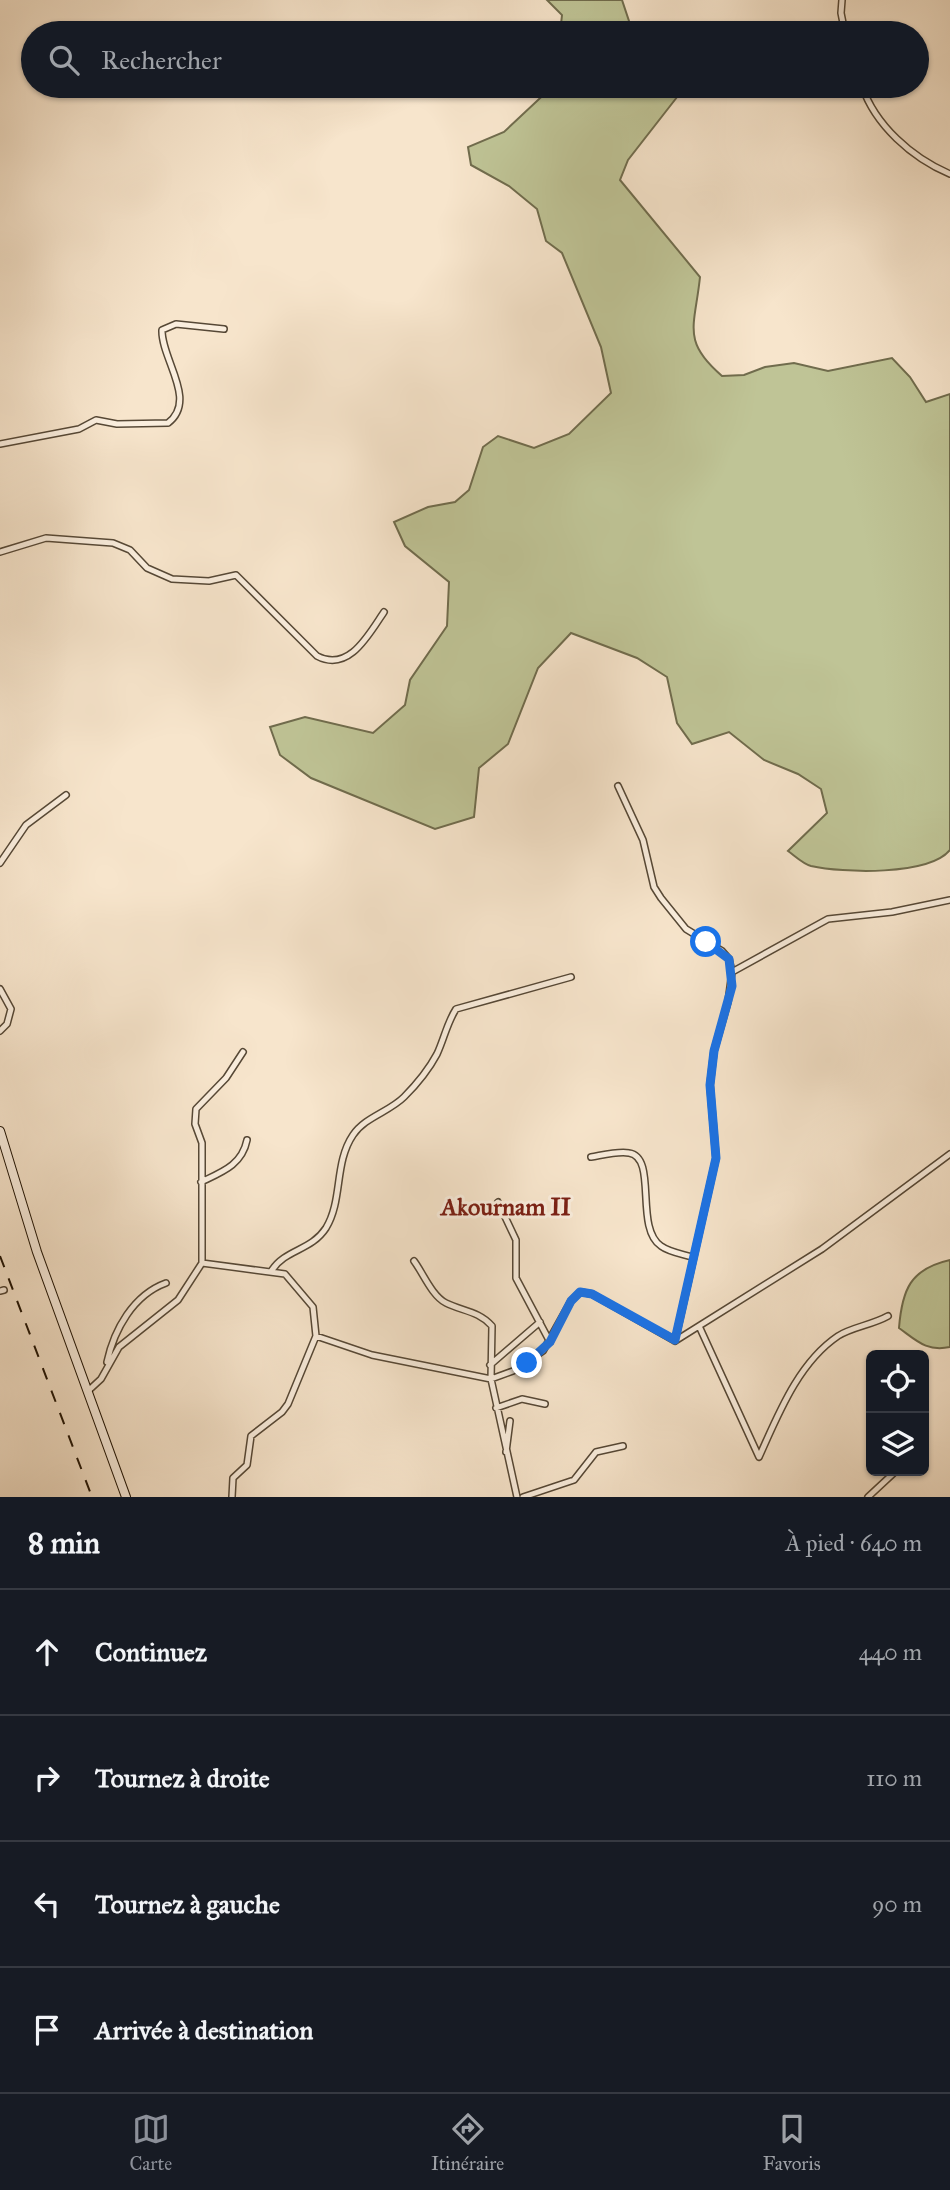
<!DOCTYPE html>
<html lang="fr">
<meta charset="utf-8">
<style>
body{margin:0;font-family:"IM FELL Great Primer",serif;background:#20242c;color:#f1f3f6}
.controls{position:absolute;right:21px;bottom:21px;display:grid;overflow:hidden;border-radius:10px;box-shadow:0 2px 5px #0004}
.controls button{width:63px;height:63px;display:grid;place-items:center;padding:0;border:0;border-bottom:2px solid #363941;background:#171b24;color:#f1f3f6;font:35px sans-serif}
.stop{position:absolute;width:21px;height:21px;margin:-16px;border:5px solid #1a73e8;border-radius:50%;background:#fff}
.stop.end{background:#1a73e8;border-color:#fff;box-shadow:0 2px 7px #0008}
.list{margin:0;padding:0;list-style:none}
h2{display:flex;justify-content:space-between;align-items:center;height:91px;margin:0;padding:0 28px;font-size:30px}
h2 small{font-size:23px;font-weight:400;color:#9ea1a6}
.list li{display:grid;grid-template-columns:46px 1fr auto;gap:21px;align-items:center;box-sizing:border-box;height:126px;padding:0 28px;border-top:2px solid #363941}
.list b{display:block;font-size:26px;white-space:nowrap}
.list em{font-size:23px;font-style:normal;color:#9ea1a6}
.icon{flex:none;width:38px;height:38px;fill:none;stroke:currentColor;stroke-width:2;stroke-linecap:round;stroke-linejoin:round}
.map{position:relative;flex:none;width:950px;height:1497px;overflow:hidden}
.search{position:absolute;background:#171b24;box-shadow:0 2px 5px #0004;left:21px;right:21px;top:21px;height:77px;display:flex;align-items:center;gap:18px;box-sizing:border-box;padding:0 24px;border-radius:38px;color:#9ea1a6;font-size:26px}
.sheet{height:595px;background:#171b24}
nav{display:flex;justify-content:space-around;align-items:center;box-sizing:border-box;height:98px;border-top:2px solid #363941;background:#171b24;font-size:19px;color:#9ea1a6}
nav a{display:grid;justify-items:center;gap:4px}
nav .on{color:#8c9099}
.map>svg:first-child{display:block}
.green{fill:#bfc496;stroke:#706c4d;stroke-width:2}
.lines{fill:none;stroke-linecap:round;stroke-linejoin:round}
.street-casing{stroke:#564836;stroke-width:8}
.secondary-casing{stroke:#201304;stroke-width:10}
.street{stroke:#faeede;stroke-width:5}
.secondary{stroke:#faeede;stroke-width:8}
.rail{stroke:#201304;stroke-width:2;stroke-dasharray:12 12;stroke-linecap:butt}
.route{stroke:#1a73e8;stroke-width:9}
.labels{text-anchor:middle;stroke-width:6;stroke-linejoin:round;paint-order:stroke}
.quarter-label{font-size:24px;font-weight:bold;fill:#7a1f14;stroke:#faeede}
</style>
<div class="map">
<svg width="950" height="1497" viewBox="0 0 950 1497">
<rect width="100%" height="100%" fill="#f7e5cc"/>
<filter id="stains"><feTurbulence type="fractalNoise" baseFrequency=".00286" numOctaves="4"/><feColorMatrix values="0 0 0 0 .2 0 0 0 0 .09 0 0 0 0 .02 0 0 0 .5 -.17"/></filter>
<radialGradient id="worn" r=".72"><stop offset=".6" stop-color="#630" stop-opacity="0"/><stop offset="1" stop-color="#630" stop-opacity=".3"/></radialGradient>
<path class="green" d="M547 0H622L633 33H560L562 15Z
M553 86H678L681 92 628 160 620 180 700 277C695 326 681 341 722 376L744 375 765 367 794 363 828 371 892 358 910 377 926 402 950 394V850C929 876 842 873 811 866 803 864 795 856 788 851L827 813 821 789 798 774 764 760 729 732 692 744 677 723 667 677 637 658 571 633 538 668 508 744 479 768 474 817 435 829 311 778 280 755 270 727 305 717 373 733 405 705 410 680 447 626 449 582 405 546 394 522 428 507 455 502 469 490 483 447 498 436 534 448 569 434 611 393 601 347 562 253 546 241 537 209 509 186 471 165 468 147 504 132Z
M950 1260V1347C927 1352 917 1341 899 1328 902 1290 910 1269 950 1260Z"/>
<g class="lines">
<g class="street-casing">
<path id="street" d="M842 0 841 13 845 33
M862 86C875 125 912 158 950 174
M0 444 79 429 96 420 117 424 168 423C198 400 161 359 162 330L176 324 224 329
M0 552 46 538 113 543 130 550 147 568 172 579 209 581 236 575 317 656C349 673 369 634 384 612
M618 786 643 840 654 887 661 898 686 929 722 951 729 959 732 972 728 1002 714 1051 710 1085 716 1158 675 1341
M0 863 26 825 66 795
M732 972 828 919 892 912 950 900
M0 989 11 1009 7 1024 0 1031
M591 1157C603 1155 618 1151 629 1153 658 1157 634 1228 661 1246 669 1252 682 1254 692 1257
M201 1182C222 1172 242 1165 247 1140
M498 1202 516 1240V1278L550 1342
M414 1261C423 1273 432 1296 446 1303 462 1311 479 1311 492 1326L491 1379 517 1497
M202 1263 285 1274 313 1307 316 1336
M272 1270C286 1249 311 1251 326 1228 343 1200 334 1163 353 1135 365 1117 389 1112 404 1097 416 1085 429 1069 437 1054 444 1039 447 1023 456 1009L571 977
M0 1291 4 1290
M699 1326 759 1457C778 1415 798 1363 838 1336 852 1327 872 1325 888 1316
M675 1341 822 1249 950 1154
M107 1362C114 1330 133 1295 166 1283
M490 1365 540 1322
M88 1391 101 1379 119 1347 178 1300 202 1263V1143L195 1124 196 1109 226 1078 243 1052
M496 1408 522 1399 545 1404
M506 1452 510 1421
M232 1497 233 1478 247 1465 251 1436 282 1412 288 1404 316 1336 372 1355 491 1379 513 1371 543 1351 571 1301 580 1292 592 1294 675 1341
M523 1497 574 1480 596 1452 623 1446
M868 1497 896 1471"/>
</g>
<g class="secondary-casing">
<path id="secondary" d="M0 1131 37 1252 126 1497"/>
</g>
<use href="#street" class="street"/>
<use href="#secondary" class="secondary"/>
<path class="rail" d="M0 1256 92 1497"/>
</g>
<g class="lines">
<path class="route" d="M527 1363 550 1342 571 1301 580 1292 592 1294 675 1340 716 1158 710 1085 714 1051 732 986 729 959 706 942"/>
</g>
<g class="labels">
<g class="quarter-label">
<text x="506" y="1215">Akournam II</text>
</g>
</g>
<rect width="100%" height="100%" filter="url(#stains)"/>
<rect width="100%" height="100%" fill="url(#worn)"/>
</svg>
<div class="controls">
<button><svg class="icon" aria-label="locate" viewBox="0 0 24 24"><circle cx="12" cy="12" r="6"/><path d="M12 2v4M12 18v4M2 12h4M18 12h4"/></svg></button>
<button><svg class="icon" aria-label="layers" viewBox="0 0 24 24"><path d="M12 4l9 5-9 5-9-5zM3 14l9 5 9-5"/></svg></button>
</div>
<div class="stop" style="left:706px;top:942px"></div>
<div class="stop end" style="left:527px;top:1363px"></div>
<div class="search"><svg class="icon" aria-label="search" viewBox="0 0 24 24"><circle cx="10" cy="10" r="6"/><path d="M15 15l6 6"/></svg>Rechercher</div>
</div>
<section class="sheet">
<h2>8 min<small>À pied · 640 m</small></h2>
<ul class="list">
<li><svg class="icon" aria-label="ahead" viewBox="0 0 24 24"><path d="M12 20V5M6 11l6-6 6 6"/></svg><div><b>Continuez</b></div><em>440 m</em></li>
<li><svg class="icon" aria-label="right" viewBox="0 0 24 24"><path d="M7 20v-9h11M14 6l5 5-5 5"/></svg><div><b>Tournez à droite</b></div><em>110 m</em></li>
<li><svg class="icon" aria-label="left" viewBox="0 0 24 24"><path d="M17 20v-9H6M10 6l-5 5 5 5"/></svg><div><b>Tournez à gauche</b></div><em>90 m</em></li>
<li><svg class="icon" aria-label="arrive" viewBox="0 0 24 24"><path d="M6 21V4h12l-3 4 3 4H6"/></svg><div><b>Arrivée à destination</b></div></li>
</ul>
</section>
<nav>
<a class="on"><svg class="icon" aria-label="map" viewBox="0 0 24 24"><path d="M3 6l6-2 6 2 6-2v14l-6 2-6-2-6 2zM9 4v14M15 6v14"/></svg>Carte</a>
<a><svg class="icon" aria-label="directions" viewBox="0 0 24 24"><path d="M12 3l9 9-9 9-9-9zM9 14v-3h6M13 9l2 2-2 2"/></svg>Itinéraire</a>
<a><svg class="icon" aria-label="saved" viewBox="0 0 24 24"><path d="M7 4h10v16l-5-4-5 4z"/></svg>Favoris</a>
</nav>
